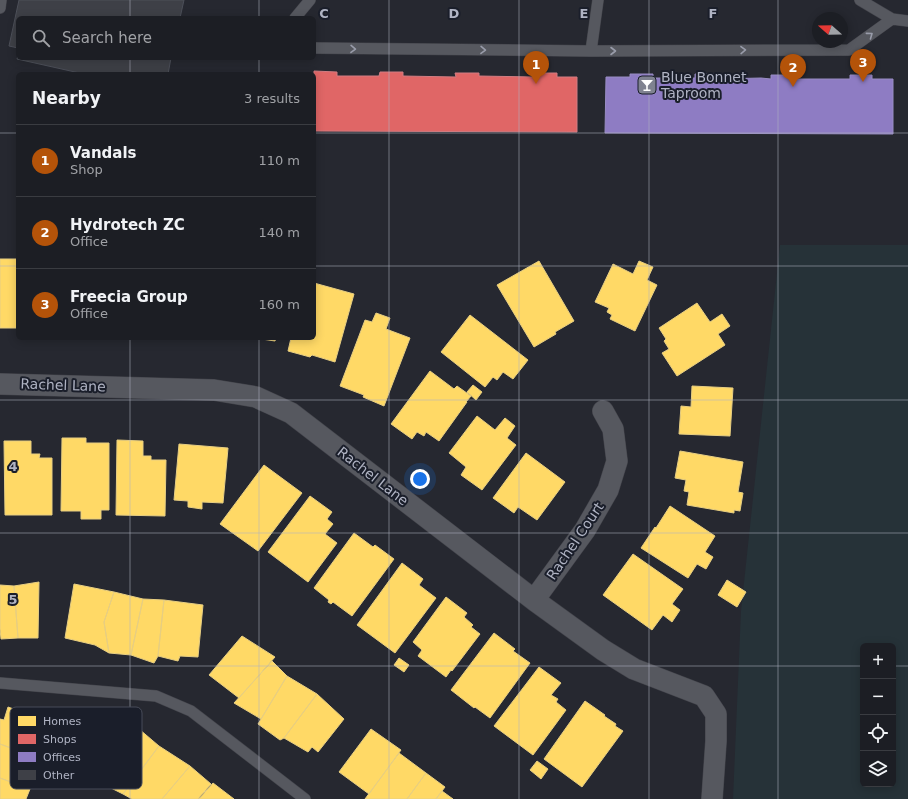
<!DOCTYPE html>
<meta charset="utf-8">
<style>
body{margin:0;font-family:"DejaVu Sans",sans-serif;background:#25272c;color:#f1f3f6}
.controls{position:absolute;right:12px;bottom:12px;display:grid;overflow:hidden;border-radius:6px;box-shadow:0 2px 10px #0003}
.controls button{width:36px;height:36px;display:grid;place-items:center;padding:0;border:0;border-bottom:1px solid #3a3c41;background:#1c1e24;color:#f1f3f6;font:20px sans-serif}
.compass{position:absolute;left:812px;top:12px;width:36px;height:36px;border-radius:50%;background:#1c1e24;box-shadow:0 2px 10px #0003;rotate:290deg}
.you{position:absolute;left:420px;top:479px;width:14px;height:14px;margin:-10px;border:3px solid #fff;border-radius:50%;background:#1a73e8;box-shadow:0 0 0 6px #1a73e833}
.badge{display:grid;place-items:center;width:26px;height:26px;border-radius:50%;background:#b45309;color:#fff;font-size:13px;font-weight:700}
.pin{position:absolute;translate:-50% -33px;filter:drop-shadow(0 1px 2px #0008)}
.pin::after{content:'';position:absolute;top:21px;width:14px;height:12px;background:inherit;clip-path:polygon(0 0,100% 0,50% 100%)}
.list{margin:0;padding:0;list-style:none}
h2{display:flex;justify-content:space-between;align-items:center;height:52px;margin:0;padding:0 16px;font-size:17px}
h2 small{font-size:13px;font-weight:400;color:#a0a2a6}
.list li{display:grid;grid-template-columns:26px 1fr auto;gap:12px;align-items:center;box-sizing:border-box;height:72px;padding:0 16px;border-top:1px solid #3a3c41}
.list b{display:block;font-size:15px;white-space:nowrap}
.list p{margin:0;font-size:13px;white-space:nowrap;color:#a0a2a6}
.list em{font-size:13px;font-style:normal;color:#a0a2a6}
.icon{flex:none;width:22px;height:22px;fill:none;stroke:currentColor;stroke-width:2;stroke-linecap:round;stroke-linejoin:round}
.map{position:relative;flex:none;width:908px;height:799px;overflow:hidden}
.search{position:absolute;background:#1c1e24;box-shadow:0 2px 10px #0003;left:16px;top:16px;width:300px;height:44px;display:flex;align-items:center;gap:10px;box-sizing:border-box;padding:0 14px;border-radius:6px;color:#a0a2a6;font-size:15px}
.panel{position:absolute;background:#1c1e24;box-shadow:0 2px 10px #0003;left:16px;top:72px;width:300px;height:268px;border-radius:6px}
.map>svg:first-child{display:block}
.green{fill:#263238;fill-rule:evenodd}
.homes{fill:#ffd966;stroke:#e7ce82}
.shops{fill:#e06666;stroke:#d17d82}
.offices{fill:#8e7cc3;stroke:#988cc3}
.building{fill:#3e4047;stroke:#4d5059}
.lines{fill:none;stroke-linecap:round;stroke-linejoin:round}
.lane-casing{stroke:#42434a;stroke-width:12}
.street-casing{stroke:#42434a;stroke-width:22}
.lane{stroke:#56585f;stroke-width:11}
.street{stroke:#56585f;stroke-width:21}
.oneway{stroke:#999caa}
.grid{fill:none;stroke:#afb3c3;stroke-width:1;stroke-opacity:0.55}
.labels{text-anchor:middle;stroke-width:4;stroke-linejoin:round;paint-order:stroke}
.poi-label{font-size:14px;fill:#afb3c3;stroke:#1a1e2a;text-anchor:start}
.street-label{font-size:14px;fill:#afb3c3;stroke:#1a1e2a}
.key{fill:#1a1e2a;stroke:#474b58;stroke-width:1}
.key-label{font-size:11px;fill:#afb3c3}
.grid-label{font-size:13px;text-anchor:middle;font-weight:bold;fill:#afb3c3;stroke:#1a1e2a;stroke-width:4;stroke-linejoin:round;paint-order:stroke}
</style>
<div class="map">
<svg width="908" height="799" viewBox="0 0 908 799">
<rect width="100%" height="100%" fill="#262830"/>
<path class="green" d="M780 245H908V799H733L741 611ZM863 646H893V784H863Z"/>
<path class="homes" d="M0 259H18V328H0Z
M539 261 574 321 555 332 556 334 534 347 497 285Z
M639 261 653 267 647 280 657 285 635 331 610 319 612 315 607 312 609 308 595 302 613 264 633 274Z
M314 283 354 294 335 362 312 355 310 357 288 351 291 338H314Z
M697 303 710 322 722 314 730 326 718 334 725 345 677 376 662 353 669 349 664 341 666 339 659 328Z
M376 313 390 318 386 329 410 338 384 406 363 397 364 395 340 386 365 320 372 322Z
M470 315 528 360 513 379 503 372 497 380 493 377 485 387 441 352Z
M255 338H276L275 341Z
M430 371 454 389 457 386 471 396 466 402H467L439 441 426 432 424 436 417 432 412 439 391 424Z
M473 385 482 392 476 400 467 392Z
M692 386 733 388 730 436 679 434 681 406 691 407Z
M477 416 495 430 505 418 515 426 507 438 516 445 482 490 461 475 466 467 449 453Z
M62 438H86V443H109V510H101V519H81V511H61Z
M117 440 143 441V456H151V460H166L165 516 116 515Z
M4 441H31V454H40L39 458H52V515H5Z
M179 444 228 448 223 503 202 502V509L188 507V501L174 500Z
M680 451 743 462 738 492 743 493 740 511 734 510V513L687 505 689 492 684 491 686 480 675 478Z
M526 453 565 482 537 520 518 507 514 513 493 498Z
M264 465 302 493 258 551 220 524Z
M310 496 332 512 327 519 333 524 325 534 337 543 308 582 268 552Z
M670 506 715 536 705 552 713 557 706 569 697 564 688 578 641 548 655 527 656 528Z
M354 533 373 547 375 545 394 559 352 616 333 602 331 604 328 602 329 600 314 588Z
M633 554 683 589 672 604 680 610 672 622 663 615 652 630 603 595Z
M402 563 423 579 419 585 436 598 395 653 357 625Z
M727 580 746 592 737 607 718 595Z
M39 582 38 638H18L14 586Z
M74 584 114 592 104 622 109 653 95 645 65 638Z
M0 585 14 586 18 638 1 639 0 629Z
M114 592 143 599 131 655 109 653 104 622Z
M446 597 467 613 464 617 473 625 471 627 480 634 452 671 451 670 446 677 418 656 422 650 413 642Z
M143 599 164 600 158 656 154 663 131 655Z
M164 600 203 605 198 657 180 656 178 661 158 656Z
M494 633 515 649 513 651 530 663 490 718 475 707 474 708 451 690Z
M242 636 275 657 239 698 209 675Z
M399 658 409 665 404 672 394 665Z
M272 661 287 676 261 719 234 703Z
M539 667 561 683 551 695 558 699 556 702 566 710 533 755 494 726Z
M287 676 317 694 284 738 280 740 258 724Z
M317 694 344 719 318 752 312 747 308 752 284 738Z
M585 701 605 715 604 716 616 724 615 726 623 731 582 787 544 759Z
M8 707 56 724 44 760 0 744V719L4 720Z
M139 729 159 746 123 794 101 783Z
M371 729 401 750 369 794 339 772Z
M0 744 41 759 30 789 0 778Z
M159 746 190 766 162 799H132L123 794Z
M399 753 426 773 407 799H365Z
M537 761 548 769 541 779 530 770Z
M190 766 211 784 198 799H162Z
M426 773 445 787 436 799H407Z
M0 778 30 789 26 799H0Z
M213 783 234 799H199Z
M442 791 453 799H436Z"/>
<path class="shops" d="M314 71 337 72V76H379L380 72H403V76L456 77 455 73H479V76L534 77V73H557V77H577V132L314 131Z"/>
<path class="offices" d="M630 74H653V78H695V74H718L719 79 761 78 771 79V75H795V79H850V75H872V79H893V134L605 133 606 77H630Z"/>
<path class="building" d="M19 0H184L180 18H18V48L9 46Z
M18 56V58H171L168 74H84L17 59Z"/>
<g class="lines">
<g class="lane-casing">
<path id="lane" d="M860 0 892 19 908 21
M0 8 1 0
M295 18 310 0
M314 48 591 51 849 50 892 19
M591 51 598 0
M0 683 156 696 191 711 305 799"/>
</g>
<g class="street-casing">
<path id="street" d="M0 384 214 390 256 397 291 413 534 600 603 650 634 669 704 696 716 714V741L712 799
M534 600 585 530 608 490 617 461 613 429 603 411"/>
</g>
<use href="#lane" class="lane"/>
<use href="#street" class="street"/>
</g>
<defs><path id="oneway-chevron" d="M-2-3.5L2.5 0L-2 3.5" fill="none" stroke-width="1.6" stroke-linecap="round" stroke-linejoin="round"/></defs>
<g class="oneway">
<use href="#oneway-chevron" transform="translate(870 35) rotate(-36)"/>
<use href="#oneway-chevron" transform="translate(353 49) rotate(1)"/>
<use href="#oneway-chevron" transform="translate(483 50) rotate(1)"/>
<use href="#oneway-chevron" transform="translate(743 50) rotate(-1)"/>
<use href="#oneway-chevron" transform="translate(613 51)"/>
</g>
<path class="grid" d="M130 0V18M259 0V18M389 0V799M519 0V799M649 0V799M778 0V799M130 58V74M259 58V74M0 133H18M314 133H908M0 266H18M314 266H908M130 338V799M259 338V799M0 400H908M0 533H908M0 666H863M893 666H908"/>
<defs>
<g id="bar-square" transform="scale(1)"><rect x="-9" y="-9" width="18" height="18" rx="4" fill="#7f8290" stroke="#1a1e2a"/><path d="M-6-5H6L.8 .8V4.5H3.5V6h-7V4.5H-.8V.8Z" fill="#fff"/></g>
</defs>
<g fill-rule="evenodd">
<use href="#bar-square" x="647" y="85"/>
</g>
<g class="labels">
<g class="poi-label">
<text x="661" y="82">Blue Bonnet<tspan x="661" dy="16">Taproom</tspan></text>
</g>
<g class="street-label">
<text transform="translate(63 385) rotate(2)" y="5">Rachel Lane</text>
<text transform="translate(373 476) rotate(38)" y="5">Rachel Lane</text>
<text transform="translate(575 541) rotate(-56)" y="5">Rachel Court</text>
</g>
</g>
<rect x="10" y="707" width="132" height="82" rx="6" class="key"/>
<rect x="18" y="716" width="18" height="10" fill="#ffd966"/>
<rect x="18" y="734" width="18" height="10" fill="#e06666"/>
<rect x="18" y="752" width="18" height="10" fill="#8e7cc3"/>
<rect x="18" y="770" width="18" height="10" fill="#3e4047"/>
<g class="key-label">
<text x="43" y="725">Homes</text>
<text x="43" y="743">Shops</text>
<text x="43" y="761">Offices</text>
<text x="43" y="779">Other</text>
</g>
<g class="grid-label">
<text x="324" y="18">C</text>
<text x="454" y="18">D</text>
<text x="584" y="18">E</text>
<text x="713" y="18">F</text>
<text x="13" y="471">4</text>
<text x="13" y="604">5</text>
</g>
</svg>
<div class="controls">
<button>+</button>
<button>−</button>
<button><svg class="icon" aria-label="locate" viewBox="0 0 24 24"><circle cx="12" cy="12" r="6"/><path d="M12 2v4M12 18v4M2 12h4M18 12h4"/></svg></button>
<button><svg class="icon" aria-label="layers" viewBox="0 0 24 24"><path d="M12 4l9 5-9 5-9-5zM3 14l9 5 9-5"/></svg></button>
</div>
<svg class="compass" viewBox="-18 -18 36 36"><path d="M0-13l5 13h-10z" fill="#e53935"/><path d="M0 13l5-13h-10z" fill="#a0a2a6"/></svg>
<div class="you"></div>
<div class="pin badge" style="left:536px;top:84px">1</div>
<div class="pin badge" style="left:793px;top:87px">2</div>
<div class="pin badge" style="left:863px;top:82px">3</div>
<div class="search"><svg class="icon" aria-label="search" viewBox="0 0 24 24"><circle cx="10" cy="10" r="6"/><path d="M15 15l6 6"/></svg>Search here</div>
<section class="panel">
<h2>Nearby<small>3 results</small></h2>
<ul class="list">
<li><span class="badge">1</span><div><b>Vandals</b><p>Shop</p></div><em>110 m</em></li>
<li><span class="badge">2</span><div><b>Hydrotech ZC</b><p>Office</p></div><em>140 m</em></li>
<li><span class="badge">3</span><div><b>Freecia Group</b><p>Office</p></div><em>160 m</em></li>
</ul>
</section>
</div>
